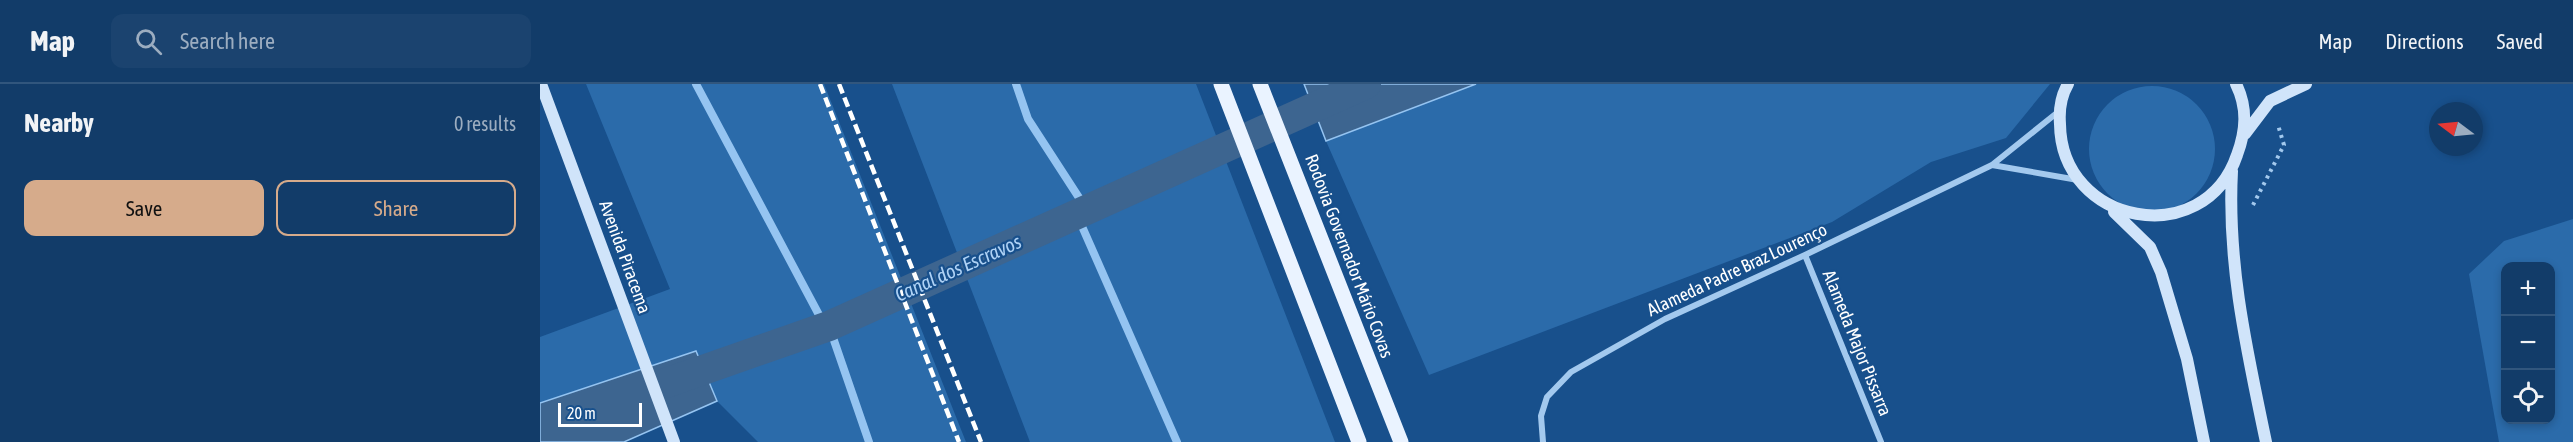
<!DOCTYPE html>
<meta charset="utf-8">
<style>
body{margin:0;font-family:"Asap Condensed",sans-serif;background:#1b436f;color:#f1f3f6}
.controls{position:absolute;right:18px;bottom:18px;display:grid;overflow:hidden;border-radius:12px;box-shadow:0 3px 9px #0003}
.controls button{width:54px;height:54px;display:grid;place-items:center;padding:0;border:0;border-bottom:2px solid #31567d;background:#123c69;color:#f1f3f6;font:30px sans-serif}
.compass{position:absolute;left:1889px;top:18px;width:54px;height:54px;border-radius:50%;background:#123c69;box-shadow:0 3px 9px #0003;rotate:286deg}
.scale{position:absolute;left:18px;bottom:15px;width:84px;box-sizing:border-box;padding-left:6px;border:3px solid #fff;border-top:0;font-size:16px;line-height:21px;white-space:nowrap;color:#fff;-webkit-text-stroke:4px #18508c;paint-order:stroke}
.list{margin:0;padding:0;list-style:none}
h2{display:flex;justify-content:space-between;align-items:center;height:78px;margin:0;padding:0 24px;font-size:26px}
h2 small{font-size:20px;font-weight:400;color:#9cadc0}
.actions{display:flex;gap:12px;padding:18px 24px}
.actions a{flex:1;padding:14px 0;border:2px solid #d6ab8b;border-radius:12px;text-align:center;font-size:21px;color:#d6ab8b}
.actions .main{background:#d6ab8b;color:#111}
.icon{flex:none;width:33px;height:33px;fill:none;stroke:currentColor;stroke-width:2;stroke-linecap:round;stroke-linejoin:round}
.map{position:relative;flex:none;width:2033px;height:358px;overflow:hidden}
header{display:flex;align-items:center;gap:36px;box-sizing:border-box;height:84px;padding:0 30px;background:#123c69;border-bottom:2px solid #31567d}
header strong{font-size:28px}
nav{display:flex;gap:33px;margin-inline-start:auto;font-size:21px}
.search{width:420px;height:54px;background:#1b436f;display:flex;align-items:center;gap:15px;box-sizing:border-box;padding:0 21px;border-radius:12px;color:#9cadc0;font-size:22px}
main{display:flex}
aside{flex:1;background:#123c69}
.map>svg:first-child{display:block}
.green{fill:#2b6baa;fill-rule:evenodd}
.water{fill:#3d6590;stroke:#95c4f1;stroke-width:1.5}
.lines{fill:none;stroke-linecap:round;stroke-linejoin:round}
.stream{stroke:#95c4f1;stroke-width:8}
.canal{stroke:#3d6590;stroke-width:30}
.path{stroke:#a3c9ee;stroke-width:4;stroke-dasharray:3 4.5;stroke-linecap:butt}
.street{stroke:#a3c9ee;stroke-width:6}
.secondary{stroke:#d0e4fa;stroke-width:12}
.primary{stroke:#eaf3ff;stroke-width:15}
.rail{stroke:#fff;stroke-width:4.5;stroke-dasharray:10 4.5;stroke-linecap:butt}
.labels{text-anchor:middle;stroke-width:4.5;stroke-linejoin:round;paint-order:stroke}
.street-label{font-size:18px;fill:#fff;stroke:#18508c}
.water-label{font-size:20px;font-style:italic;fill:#afd2f5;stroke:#18508c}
</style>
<header>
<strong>Map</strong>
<div class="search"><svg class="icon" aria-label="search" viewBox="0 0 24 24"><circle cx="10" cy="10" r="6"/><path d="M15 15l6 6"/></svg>Search here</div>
<nav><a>Map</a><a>Directions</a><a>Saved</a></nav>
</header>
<main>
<aside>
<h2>Nearby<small>0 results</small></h2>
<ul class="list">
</ul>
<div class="actions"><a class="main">Save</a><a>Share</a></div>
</aside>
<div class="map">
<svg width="2033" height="358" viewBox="0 0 2033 358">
<rect width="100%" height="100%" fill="#18508c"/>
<path class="green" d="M46 0H284L426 358H218L177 317 155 267 0 319V253L130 205Z
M352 0H656L795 358H490Z
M936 0H1510L1466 54 1391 78 1292 138 889 291 786 57Z
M1549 65a63 63 0 1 1 126 0a63 63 0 1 1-126 0Z
M2033 135V358H1959L1929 190 1964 157ZM1966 183H2010V336H1966Z"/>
<path class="water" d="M764 0H936L786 57Z
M156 267 177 317 84 358H0V319Z"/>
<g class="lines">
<path class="stream" d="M156 0 286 244
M476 0 488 35 547 126
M537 131 637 358
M289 242 329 358"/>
<path class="canal" d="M126 299 289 242 826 0"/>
<path class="path" d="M1713 121 1744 61 1738 41"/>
<path class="street" d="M1452 81 1538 96
M1265 171 1341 358
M1003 358 1001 332 1007 313 1031 288 1125 235 1265 171 1452 81 1518 28"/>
<path class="secondary" d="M1 0 134 358
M1528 0C1521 12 1519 27 1520 40 1521 141 1664 168 1697 71 1706 47 1708 24 1696 0
M1705 50 1730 17 1766 0
M1692 87C1687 180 1707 267 1726 358
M1574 128 1610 163 1621 188 1647 275 1664 358"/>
<path class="primary" d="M681 0 819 358
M720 0 861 358"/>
<path class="rail" d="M280 0 419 358
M299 0 441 358"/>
</g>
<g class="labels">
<g class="street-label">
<text transform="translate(809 172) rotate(69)" y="6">Rodovia Governador Mário Covas</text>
<text transform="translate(85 173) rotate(70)" y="6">Avenida Piracema</text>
<text transform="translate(1197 186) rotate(-25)" y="6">Alameda Padre Braz Lourenço</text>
<text transform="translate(1317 259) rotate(68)" y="6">Alameda Major Pissarra</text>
</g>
<g class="water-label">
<text transform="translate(418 184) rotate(-24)" y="7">Canal dos Escravos</text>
</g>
</g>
</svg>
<div class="controls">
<button>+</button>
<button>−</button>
<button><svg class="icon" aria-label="locate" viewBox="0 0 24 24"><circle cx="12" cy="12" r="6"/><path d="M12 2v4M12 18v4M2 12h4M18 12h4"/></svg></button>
</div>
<svg class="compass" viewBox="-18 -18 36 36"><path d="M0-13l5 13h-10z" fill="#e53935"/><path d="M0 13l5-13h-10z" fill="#9cadc0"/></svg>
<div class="scale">20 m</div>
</div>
</main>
